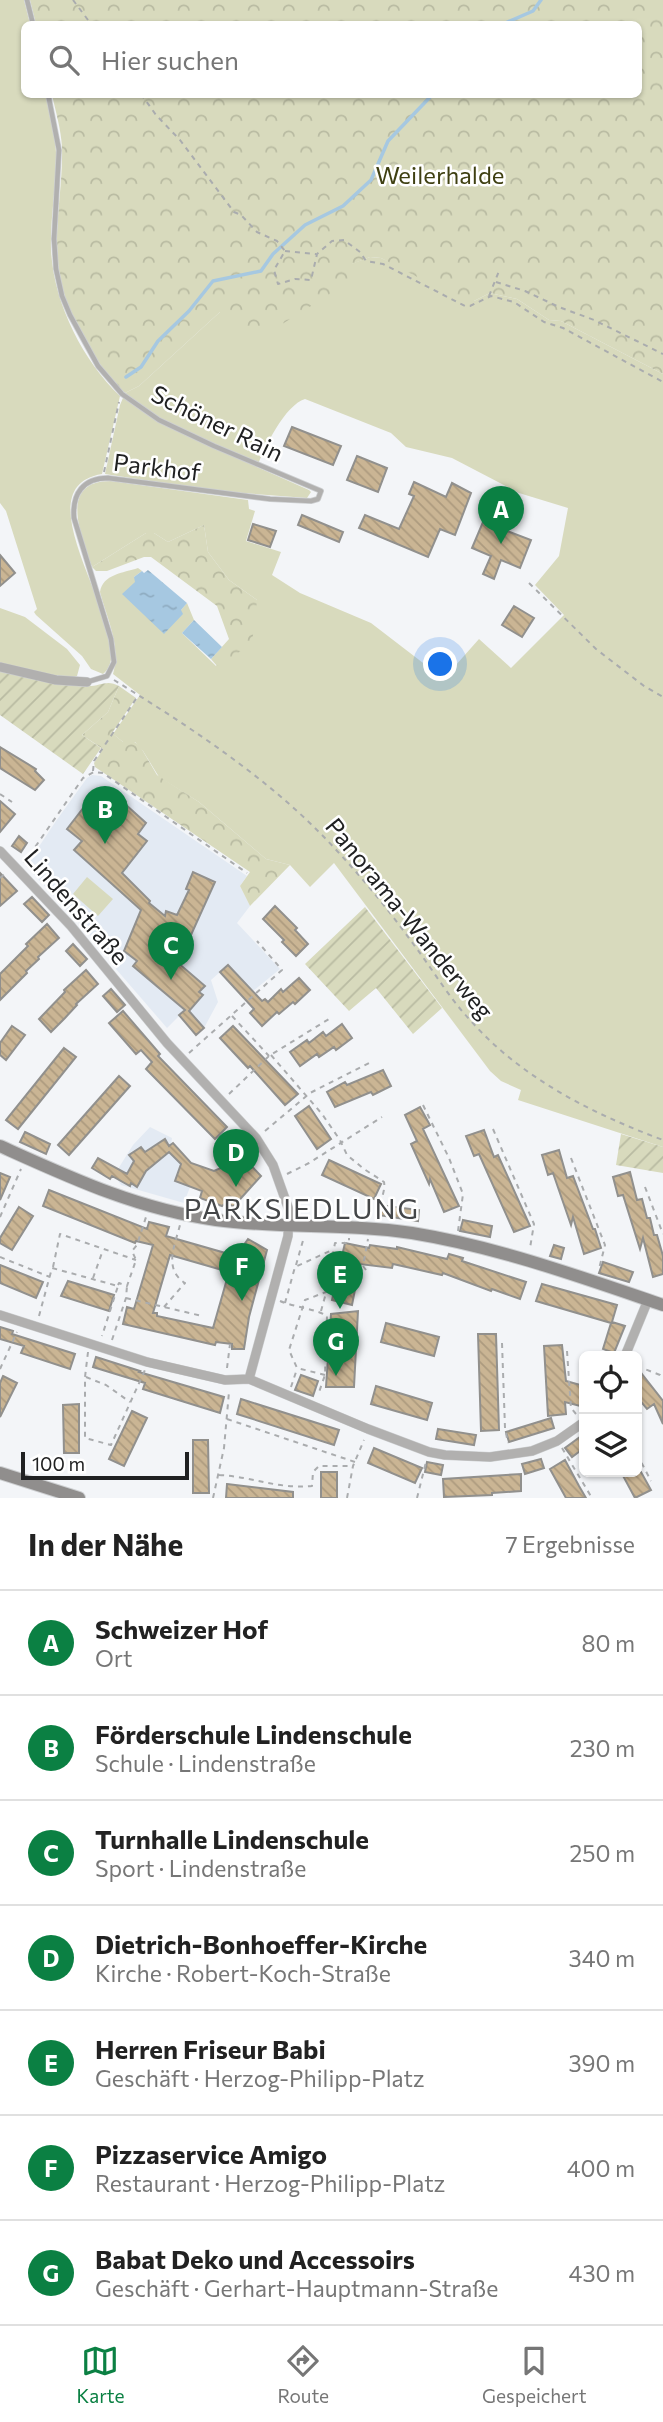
<!DOCTYPE html>
<html lang="de">
<meta charset="utf-8">
<style>
body{margin:0;font-family:Commissioner,sans-serif;background:#f6f6f6;color:#222}
.controls{position:absolute;right:21px;bottom:21px;display:grid;overflow:hidden;border-radius:10px;box-shadow:0 2px 5px #0004}
.controls button{width:63px;height:63px;display:grid;place-items:center;padding:0;border:0;border-bottom:2px solid #e0e0e0;background:#fff;color:#222;font:35px sans-serif}
.scale{position:absolute;left:21px;bottom:18px;width:168px;box-sizing:border-box;padding-left:7px;border:4px solid #202122;border-top:0;font-size:19px;line-height:24px;white-space:nowrap;color:#202122;-webkit-text-stroke:5px #fff;paint-order:stroke}
.you{position:absolute;left:441px;top:665px;width:24px;height:24px;margin:-18px;border:5px solid #fff;border-radius:50%;background:#1a73e8;box-shadow:0 0 0 10px #1a73e833}
.badge{display:grid;place-items:center;width:46px;height:46px;border-radius:50%;background:#0b8043;color:#fff;font-size:23px;font-weight:700}
.pin{position:absolute;translate:-50% -58px;filter:drop-shadow(0 2px 4px #0008)}
.pin::after{content:'';position:absolute;top:37px;width:24px;height:21px;background:inherit;clip-path:polygon(0 0,100% 0,50% 100%)}
.list{margin:0;padding:0;list-style:none}
h2{display:flex;justify-content:space-between;align-items:center;height:91px;margin:0;padding:0 28px;font-size:30px}
h2 small{font-size:23px;font-weight:400;color:#767676}
.list li{display:grid;grid-template-columns:46px 1fr auto;gap:21px;align-items:center;box-sizing:border-box;height:105px;padding:0 28px;border-top:2px solid #e0e0e0}
.list b{display:block;font-size:26px;white-space:nowrap}
.list p{margin:0;font-size:23px;white-space:nowrap;color:#767676}
.list em{font-size:23px;font-style:normal;color:#767676}
.icon{flex:none;width:38px;height:38px;fill:none;stroke:currentColor;stroke-width:2;stroke-linecap:round;stroke-linejoin:round}
.map{position:relative;flex:none;width:663px;height:1498px;overflow:hidden}
.search{position:absolute;background:#fff;box-shadow:0 2px 5px #0004;left:21px;right:21px;top:21px;height:77px;display:flex;align-items:center;gap:18px;box-sizing:border-box;padding:0 24px;border-radius:10px;color:#767676;font-size:26px}
.sheet{height:826px;background:#fff}
nav{display:flex;justify-content:space-around;align-items:center;box-sizing:border-box;height:98px;border-top:2px solid #e0e0e0;background:#fff;font-size:19px;color:#767676}
nav a{display:grid;justify-items:center;gap:4px}
nav .on{color:#0b8043}
.map>svg:first-child{display:block}
.built{fill:#e3eaf3}
.grass{fill:#d8dabd}
.forest{fill:url(#forest-crowns)}
.garden{fill:url(#garden-furrows)}
.water{fill:url(#water-ripples)}
.lines{fill:none;stroke-linecap:round;stroke-linejoin:round}
.stream{stroke:#a6c8e1;stroke-width:3.5}
.building{fill:url(#building-back-hatch);stroke:#91908d;stroke-width:2;fill-rule:evenodd}
.lane-casing{stroke:#cdcfd1;stroke-width:6}
.street-casing{stroke:#cdcfd1;stroke-width:10}
.secondary-casing{stroke:#cdcfd1;stroke-width:14}
.path{stroke:#aaacae;stroke-width:2;stroke-dasharray:5 5;stroke-linecap:butt}
.lane{stroke:#b1b0af;stroke-width:4.5}
.street{stroke:#b1b0af;stroke-width:9}
.secondary{stroke:#908e8d;stroke-width:12}
.labels{text-anchor:middle;stroke-width:5;stroke-linejoin:round;paint-order:stroke}
.park-label{font-size:24px;fill:#3f4012;stroke:#fff}
.street-label{font-size:24px;fill:#202122;stroke:#fff}
.quarter-label{font-size:28px;letter-spacing:2px;fill:#444648;stroke:#fff}
</style>
<div class="map">
<svg width="663" height="1498" viewBox="0 0 663 1498">
<defs>
<pattern id="forest-crowns" width="20" height="18" patternUnits="userSpaceOnUse" patternTransform="scale(1.75)"><rect width="20" height="18" fill="#d8dabd"/><path d="M2 6a3 3 0 1 1 6 0M12 15a3 3 0 1 1 6 0" fill="none" stroke="#b9bba2"/></pattern>
<pattern id="garden-furrows" width="10" height="10" patternUnits="userSpaceOnUse" patternTransform="scale(1.75)"><rect width="10" height="10" fill="#d8dabd"/><path d="M-1 1l2-2M0 10L10 0M9 11l2-2" fill="none" stroke="#b9bba2"/></pattern>
<pattern id="water-ripples" width="26" height="14" patternUnits="userSpaceOnUse" patternTransform="scale(1.75)"><rect width="26" height="14" fill="#a6c8e1"/><path d="M2 4q2-2 4 0t4 0M15 11q2-2 4 0t4 0" fill="none" stroke="#8facc1"/></pattern>
<pattern id="building-back-hatch" width="6" height="6" patternUnits="userSpaceOnUse" patternTransform="scale(1.75)"><rect width="6" height="6" fill="#cab594"/><path d="M-1 5l2 2M0 0l6 6M5-1l2 2" fill="none" stroke="#ad9b7f"/></pattern>
</defs>
<rect width="100%" height="100%" fill="#f3f5f8"/>
<path class="built" d="M92 775 101 776 247 876 240 886 250 906 237 923 280 969 253 991 228 965 211 980 218 1002 204 1028 196 1035 179 1016 167 1028 116 969 118 965 26 866 56 821 87 778Z
M150 1127 172 1138 170 1152 181 1164 175 1181 190 1187 184 1203 121 1185 117 1179 118 1169 133 1145Z"/>
<path class="grass" d="M0 0H24L30 24H24V94L46 95C50 114 55 133 56 152 57 185 50 217 51 249 53 301 82 360 120 396L102 474C13 489 145 641 103 674L91 669 82 656 36 615 34 612 37 609 6 511 0 503Z
M370 257 381 258 474 301 490 293 503 296 517 299 549 320 561 321 663 374V1147L518 1100 521 1090 501 1081 490 1071 334 863 310 887 290 865 266 859 199 802 159 777 143 751 135 742H123L113 734 140 695 113 674C121 645 107 619 100 592 103 574 123 573 138 568L142 571 134 577 183 613 180 611 187 603 194 620 182 633 216 666 257 600 229 580 208 552 204 525 168 542 154 533H146L92 567C88 559 86 550 83 541 74 511 71 481 111 481L248 500 249 509 255 511 246 541 281 552 272 575 300 593 371 623 440 676 447 675 479 639 511 668 564 615 535 585 559 556 568 508 519 493 452 458 406 447 391 433 305 399C285 405 264 448 257 467L309 490 311 492 307 498 215 491 105 474 120 405 125 393 139 386 220 312Z
M0 608 25 617 67 649 80 665 77 676 68 679 0 664Z
M87 877 113 899 98 916 73 894Z"/>
<path class="forest" d="M30 0H663V374L561 321 549 320 517 299 503 296 490 293 474 301 465 302 381 258 370 257 352 264 351 278 335 291 263 336 220 312 139 386 125 393C88 357 58 302 57 250 56 215 63 182 62 147 61 130 56 112 52 95L638 94V24H36Z
M204 525 208 552 229 580 257 600 252 644 217 666 211 659 229 639 217 606 151 557H144L107 571H96L92 567 146 533H154L168 542Z
M119 686 136 698 112 733 123 742 133 741 140 746 157 775 199 802 266 859 290 865 250 906 240 886 250 872 95 767 94 763 103 749 82 735 108 712Z"/>
<path class="garden" d="M0 670C26 675 62 688 88 686 101 686 107 679 119 686L108 712 82 735 101 748 83 774 0 715Z
M365 907 442 1008 413 1034 376 988 349 1011 305 964Z
M621 1134 663 1147V1173L616 1165Z"/>
<path class="water" d="M148 570 187 603 181 610 183 614 164 634 122 594 135 582 134 577 142 571 144 573Z
M194 620 222 647 211 659 182 633Z"/>
<g class="lines">
<path class="stream" d="M503 24 533 11 541 0
M126 377 141 367 158 341 189 311 213 281 261 271 273 254 305 225 343 206 371 180 388 141 433 94"/>
</g>
<path class="building" d="M292 427 341 446 333 465 284 446Z
M357 456 387 468 378 492 347 480Z
M414 482 446 497 452 483 471 493 455 535 440 529 428 557 359 528 365 515 399 529 414 496 409 494Z
M302 515 343 532 339 542 298 525Z
M483 522 531 540 520 568 501 560 494 579 483 574 491 556 472 548Z
M253 524 276 531 270 547 248 540Z
M0 555 15 573 0 586Z
M514 606 534 618 522 637 502 625Z
M0 747 36 769 35 771 44 780 35 790 0 768Z
M115 794 126 802 125 804 146 823 138 834 147 841 122 873 150 901 149 903 165 916 166 911 177 915 189 890 186 889 193 872 215 882 186 946 181 944 170 956 205 986 199 992 203 995 189 1011 204 1028 196 1035 179 1015 185 1010 133 966 137 961 124 951 141 910 74 850 82 841 67 829 91 798 104 808Z
M0 801 15 814 0 832Z
M19 836 27 843 21 852 12 846Z
M0 873 17 891 0 906Z
M32 897 49 915 42 922 24 904Z
M275 906 297 928 295 930 308 944 296 956 282 942 284 940 263 919Z
M47 924 59 938 38 957 39 959 26 971 27 973 0 1000V974L28 946 26 944Z
M73 944 87 959 80 966 66 951Z
M228 965 262 1001 265 999 268 1002 281 989 283 992 299 978 310 990 295 1004 293 1002 279 1014 277 1012 262 1026 250 1013 254 1009 220 972Z
M86 970 98 984 76 1004 77 1005 65 1018 51 1032 39 1019 65 992 64 990Z
M111 989 125 1005 117 1012 103 996Z
M123 1011 160 1054 158 1056 227 1127 215 1139 146 1069 152 1062 141 1050 136 1054 109 1023Z
M342 1024 352 1038 336 1050 334 1047 319 1057 317 1054 300 1066 290 1052 307 1040 309 1043 323 1032 326 1036Z
M12 1026 25 1035 6 1060 0 1055V1043Z
M233 1026 298 1094 285 1105 250 1066 248 1068 220 1038Z
M64 1048 76 1057 18 1129 6 1120Z
M383 1070 391 1086 373 1095 371 1092 335 1107 327 1092 345 1082 347 1085Z
M119 1076 130 1086 69 1155 58 1145Z
M309 1106 331 1139 317 1149 295 1116Z
M420 1107 430 1125 423 1129 459 1206 444 1212 430 1179 429 1184 411 1144 417 1141 405 1115Z
M484 1130 494 1157 498 1155 530 1226 514 1232 479 1154 474 1156 466 1136Z
M25 1132 50 1144 46 1154 20 1142Z
M165 1139 169 1146 173 1143 191 1163 214 1171 244 1158 261 1176 233 1207 227 1202 222 1206 200 1198 202 1191 175 1181 181 1164 169 1152 146 1171 137 1187 131 1183 130 1186 112 1176 110 1179 92 1168 98 1158 127 1174 134 1161 129 1155 141 1147 145 1152Z
M559 1150 567 1178 573 1176 593 1229H595L601 1248 584 1254 573 1217 571 1225 553 1173 548 1175 542 1155Z
M329 1160 381 1184 374 1199 322 1175Z
M630 1172 637 1200 642 1199 647 1218H650L654 1235H657L663 1256V1274L653 1277 643 1238 640 1249 623 1195 618 1196 613 1177Z
M0 1173 10 1177 0 1200Z
M49 1190 147 1229 149 1222 169 1227 166 1236 236 1256 248 1239 267 1250 249 1317 244 1349H232V1344L216 1342 215 1345 123 1324 127 1307 134 1309 153 1245 136 1241 135 1243 43 1206ZM170 1255 229 1272 213 1328 157 1316V1313H153Z
M379 1205 419 1210 418 1221 378 1215Z
M19 1207 33 1216 12 1250 0 1243V1238Z
M463 1220 492 1226 490 1237 460 1231Z
M345 1243 369 1248 370 1245 397 1249V1247L447 1259 449 1254 463 1258 462 1261 526 1282 520 1299 492 1289 491 1291 443 1273 442 1275 393 1264 392 1268 360 1264 352 1305 332 1300Z
M554 1245 564 1248 561 1259 550 1256Z
M603 1262 633 1272 629 1282 599 1273Z
M0 1265 43 1282 36 1298 0 1283Z
M68 1281 114 1295 109 1311 61 1296Z
M542 1284 617 1305 612 1322 625 1326 614 1353 603 1349 611 1323 536 1301Z
M358 1311 354 1387H326L331 1314Z
M386 1323 439 1337 434 1356 381 1342Z
M0 1327 13 1331 12 1334 75 1354 70 1369 21 1353 24 1346 0 1339Z
M478 1334H496L499 1430 481 1431Z
M562 1345 566 1381 584 1386V1407L565 1402 566 1414 548 1416 544 1346Z
M96 1357 140 1371 139 1372 224 1397 220 1413 143 1389 145 1383 93 1367Z
M642 1374 663 1401V1424L654 1404 647 1409 637 1397V1378Z
M301 1375 318 1381 313 1396 295 1390Z
M3 1376 17 1383 0 1417V1383Z
M376 1386 432 1403 427 1420 371 1404Z
M241 1399 339 1430 334 1445 237 1414Z
M79 1404V1453H64L63 1405Z
M132 1411 147 1418 124 1466 109 1459Z
M551 1418 554 1428 509 1442 506 1432Z
M438 1429 476 1435 474 1445 436 1439Z
M584 1434V1448L572 1457 565 1448Z
M193 1440H208L209 1493H193Z
M374 1448 422 1468 415 1483 368 1463Z
M541 1459 544 1468 525 1474 522 1464Z
M565 1460 579 1486 586 1498H566L550 1469Z
M427 1462 443 1465 441 1475 425 1472Z
M321 1472H337V1498H321Z
M621 1472H641L651 1490 635 1498Z
M521 1474V1491L492 1493V1495L444 1497 443 1479Z
M227 1484 293 1492V1498H226Z"/>
<g class="lines">
<g class="lane-casing">
<path id="lane" d="M27 0 33 24
M48 94 59 150 54 239 56 269 62 296 70 315 98 366 122 394 159 420 214 446 321 491 318 499 311 501 270 499 108 478C83 478 72 494 74 518L111 639 114 662 107 676 87 682"/>
</g>
<g class="street-casing">
<path id="street" d="M0 667 56 680 87 682
M0 851 71 926 167 1043 256 1138 273 1165 289 1210 288 1236 249 1379
M0 1315 147 1362 225 1380 249 1379 368 1429 429 1452 445 1455 490 1457 532 1451 557 1441 584 1422
M625 1356 648 1300"/>
</g>
<g class="secondary-casing">
<path id="secondary" d="M0 1146C71 1178 137 1209 216 1220 281 1229 347 1223 412 1233 498 1247 581 1277 663 1305
M0 1473 79 1498"/>
</g>
<path class="path" d="M73 0 91 24
M141 94 156 115 180 140 234 212 241 215 257 232 277 241 285 251 274 270 278 284 295 279 311 280 317 254 332 241 344 240 360 252 366 261 383 264 465 306H470L491 296 514 302 544 322 563 328 663 382
M285 251 316 254
M496 282 525 291 559 307 594 320 663 354
M489 296 499 271
M104 472 119 402
M529 583 596 649 644 686 663 697
M114 680C187 725 262 774 322 835 355 869 386 906 414 945 433 970 449 998 471 1021 521 1078 593 1114 663 1140
M93 771 94 761 138 696
M0 794 12 802
M24 863 83 778 94 772 103 773 247 873
M0 878 7 872
M232 1016 269 1056
M189 1053 282 970 257 941
M271 1055 322 1114 340 1140 347 1155 364 1169 384 1182C386 1192 378 1206 376 1217
M229 1094 269 1056 329 1019
M423 1105 449 1158 463 1194 458 1231
M493 1129 534 1224 530 1248
M265 1131 310 1093 369 1063
M571 1158 605 1245 599 1269
M287 1174 309 1163 382 1117
M645 1187 663 1234
M0 1217 21 1169
M0 1257 50 1277
M296 1265 304 1237
M53 1267 60 1234 136 1260
M366 1270 363 1266 368 1239
M93 1278 103 1250
M118 1285 119 1283 127 1286 136 1260 132 1251 137 1245 146 1217
M126 1298 202 1316
M280 1301C294 1307 316 1309 327 1316L325 1375 318 1395
M285 1303 295 1267 332 1250
M164 1307 185 1283C163 1269 175 1245 180 1225
M321 1311 326 1293
M39 1316 52 1268 118 1286 102 1336
M112 1340 126 1298 127 1286
M502 1343 505 1428 508 1443
M567 1351 571 1408 576 1414
M88 1352 85 1377V1438L111 1445 145 1370
M637 1366 660 1375 663 1379
M227 1368 230 1344
M0 1369 17 1332
M325 1375 297 1368 289 1350 305 1300 326 1292 335 1243H349V1238
M86 1377 106 1385 130 1402
M291 1387 297 1369
M227 1419 355 1462
M562 1448 592 1498
M637 1454 651 1481
M219 1475C254 1477 276 1489 312 1486L313 1472 319 1466H353
M213 1498 224 1448 229 1392
M347 1498 353 1466 364 1440
M417 1498 426 1462"/>
<use href="#lane" class="lane"/>
<use href="#street" class="street"/>
<use href="#secondary" class="secondary"/>
</g>
<g class="labels">
<g class="park-label">
<text x="440" y="184">Weilerhalde</text>
</g>
<g class="street-label">
<text transform="translate(217 424) rotate(26)" y="8">Schöner Rain</text>
<text transform="translate(157 468) rotate(7)" y="8">Parkhof</text>
<text transform="translate(76 907) rotate(49)" y="8">Lindenstraße</text>
<text transform="translate(409 919) rotate(51)" y="8">Panorama-Wanderweg</text>
</g>
<g class="quarter-label">
<text x="302" y="1219">PARKSIEDLUNG</text>
</g>
</g>
</svg>
<div class="controls">
<button><svg class="icon" aria-label="locate" viewBox="0 0 24 24"><circle cx="12" cy="12" r="6"/><path d="M12 2v4M12 18v4M2 12h4M18 12h4"/></svg></button>
<button><svg class="icon" aria-label="layers" viewBox="0 0 24 24"><path d="M12 4l9 5-9 5-9-5zM3 14l9 5 9-5"/></svg></button>
</div>
<div class="scale">100 m</div>
<div class="you"></div>
<div class="pin badge" style="left:501px;top:544px">A</div>
<div class="pin badge" style="left:105px;top:844px">B</div>
<div class="pin badge" style="left:171px;top:980px">C</div>
<div class="pin badge" style="left:236px;top:1187px">D</div>
<div class="pin badge" style="left:340px;top:1309px">E</div>
<div class="pin badge" style="left:242px;top:1301px">F</div>
<div class="pin badge" style="left:336px;top:1376px">G</div>
<div class="search"><svg class="icon" aria-label="search" viewBox="0 0 24 24"><circle cx="10" cy="10" r="6"/><path d="M15 15l6 6"/></svg>Hier suchen</div>
</div>
<section class="sheet">
<h2>In der Nähe<small>7 Ergebnisse</small></h2>
<ul class="list">
<li><span class="badge">A</span><div><b>Schweizer Hof</b><p>Ort</p></div><em>80 m</em></li>
<li><span class="badge">B</span><div><b>Förderschule Lindenschule</b><p>Schule · Lindenstraße</p></div><em>230 m</em></li>
<li><span class="badge">C</span><div><b>Turnhalle Lindenschule</b><p>Sport · Lindenstraße</p></div><em>250 m</em></li>
<li><span class="badge">D</span><div><b>Dietrich-Bonhoeffer-Kirche</b><p>Kirche · Robert-Koch-Straße</p></div><em>340 m</em></li>
<li><span class="badge">E</span><div><b>Herren Friseur Babi</b><p>Geschäft · Herzog-Philipp-Platz</p></div><em>390 m</em></li>
<li><span class="badge">F</span><div><b>Pizzaservice Amigo</b><p>Restaurant · Herzog-Philipp-Platz</p></div><em>400 m</em></li>
<li><span class="badge">G</span><div><b>Babat Deko und Accessoirs</b><p>Geschäft · Gerhart-Hauptmann-Straße</p></div><em>430 m</em></li>
</ul>
</section>
<nav>
<a class="on"><svg class="icon" aria-label="map" viewBox="0 0 24 24"><path d="M3 6l6-2 6 2 6-2v14l-6 2-6-2-6 2zM9 4v14M15 6v14"/></svg>Karte</a>
<a><svg class="icon" aria-label="directions" viewBox="0 0 24 24"><path d="M12 3l9 9-9 9-9-9zM9 14v-3h6M13 9l2 2-2 2"/></svg>Route</a>
<a><svg class="icon" aria-label="saved" viewBox="0 0 24 24"><path d="M7 4h10v16l-5-4-5 4z"/></svg>Gespeichert</a>
</nav>
